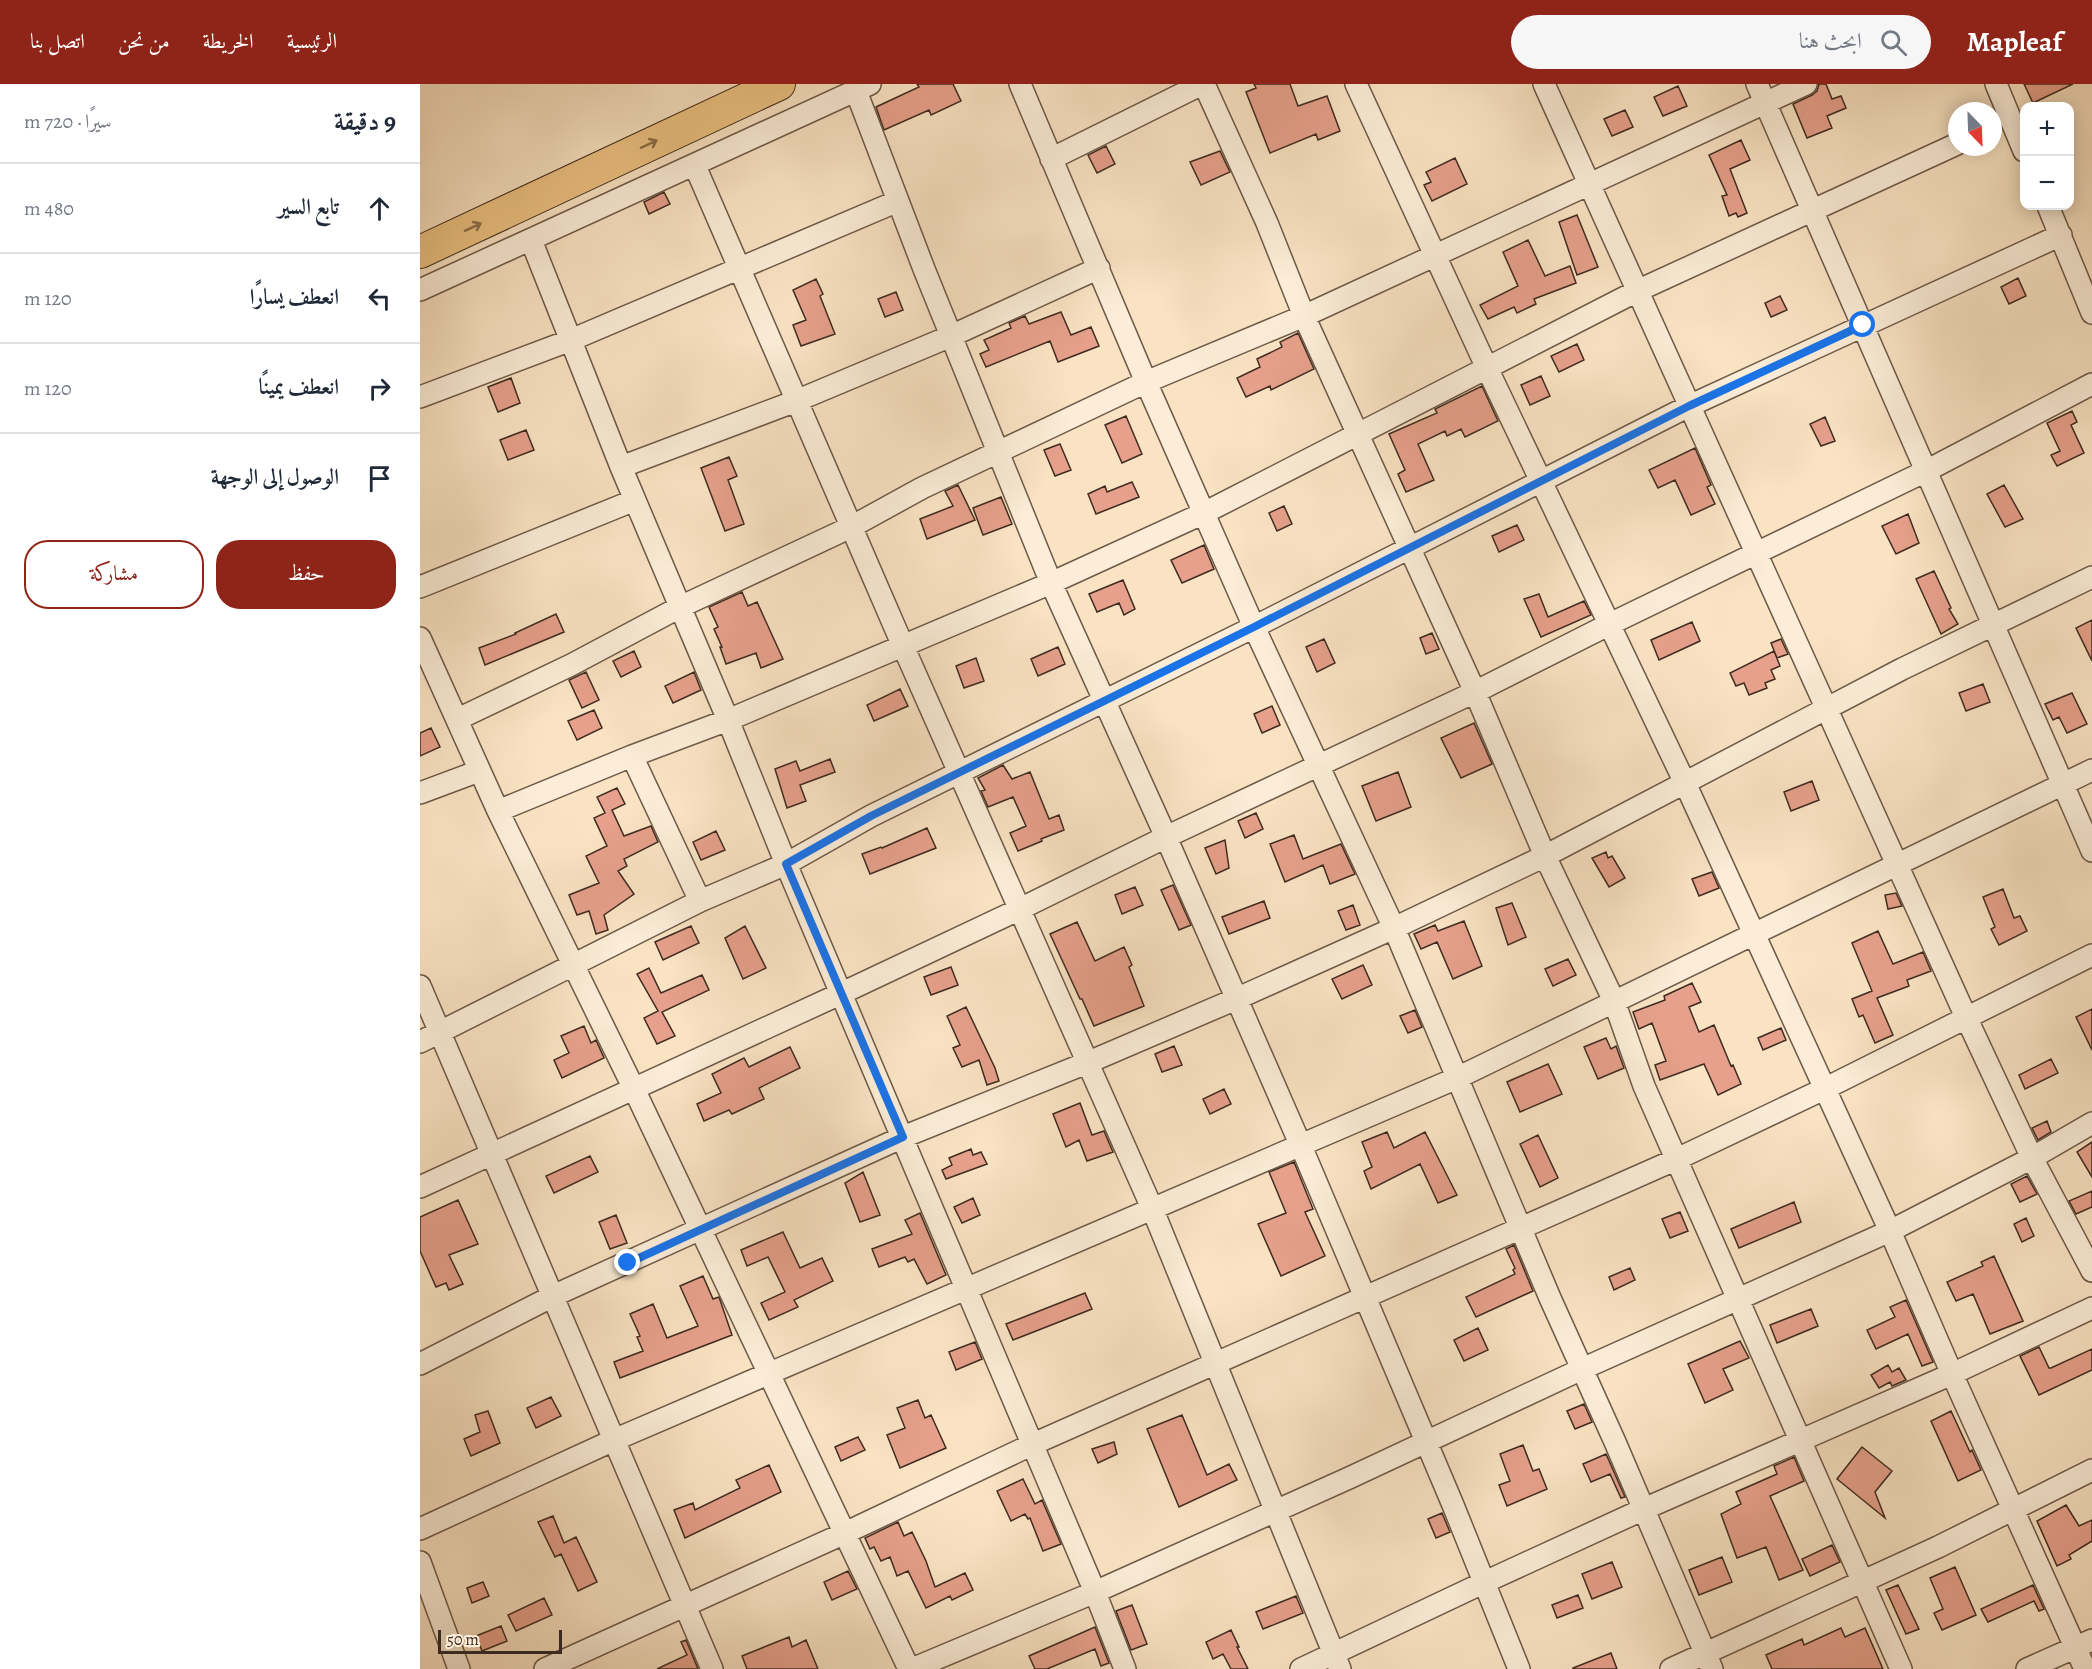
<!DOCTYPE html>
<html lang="ar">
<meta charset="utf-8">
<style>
body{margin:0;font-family:Alegreya,Amiri,serif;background:#f6f6f7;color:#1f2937;direction:rtl}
.controls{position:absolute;right:18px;top:18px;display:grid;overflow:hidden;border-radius:12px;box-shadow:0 3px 15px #0003}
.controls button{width:54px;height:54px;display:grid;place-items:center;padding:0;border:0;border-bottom:2px solid #e0e1e3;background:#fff;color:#1f2937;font:30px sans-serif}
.compass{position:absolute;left:1528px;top:18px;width:54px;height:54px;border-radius:50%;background:#fff;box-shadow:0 3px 15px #0003;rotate:157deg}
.scale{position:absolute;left:18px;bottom:15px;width:124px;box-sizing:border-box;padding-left:6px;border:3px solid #3e2b1f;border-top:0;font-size:16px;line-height:21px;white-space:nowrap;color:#3e2b1f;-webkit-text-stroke:4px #fbedd8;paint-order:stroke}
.stop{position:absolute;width:18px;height:18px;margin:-14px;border:4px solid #1a73e8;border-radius:50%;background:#fff}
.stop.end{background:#1a73e8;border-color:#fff;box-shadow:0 2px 6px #0008}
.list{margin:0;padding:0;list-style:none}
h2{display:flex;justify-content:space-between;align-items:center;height:78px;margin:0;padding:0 24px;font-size:26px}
h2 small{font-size:20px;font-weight:400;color:#747a83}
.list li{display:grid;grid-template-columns:39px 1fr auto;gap:18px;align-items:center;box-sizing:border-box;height:90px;padding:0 24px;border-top:2px solid #e0e1e3}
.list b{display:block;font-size:22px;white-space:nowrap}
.list em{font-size:20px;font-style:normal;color:#747a83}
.actions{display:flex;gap:12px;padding:18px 24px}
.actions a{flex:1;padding:14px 0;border:2px solid #8f2418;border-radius:24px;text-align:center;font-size:21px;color:#8f2418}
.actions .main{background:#8f2418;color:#fff}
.icon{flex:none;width:33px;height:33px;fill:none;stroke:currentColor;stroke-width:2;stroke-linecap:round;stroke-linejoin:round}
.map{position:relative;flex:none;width:1672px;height:1585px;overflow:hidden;direction:ltr}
header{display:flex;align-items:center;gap:36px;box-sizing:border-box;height:84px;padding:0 30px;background:#8f2418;color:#fff}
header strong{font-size:28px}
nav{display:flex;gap:33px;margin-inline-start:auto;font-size:21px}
.search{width:420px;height:54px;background:#f6f6f7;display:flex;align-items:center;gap:15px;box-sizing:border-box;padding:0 21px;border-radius:33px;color:#747a83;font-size:22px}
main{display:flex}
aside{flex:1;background:#fff}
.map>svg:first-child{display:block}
.building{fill:#e6a08b;stroke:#3e2b1f;stroke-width:1.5}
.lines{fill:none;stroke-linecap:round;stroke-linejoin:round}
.minor-casing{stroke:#6d5948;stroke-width:24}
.highway-casing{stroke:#3e2b1f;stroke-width:34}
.minor{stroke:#fbedd8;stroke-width:21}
.highway{stroke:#ecc282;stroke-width:32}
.oneway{stroke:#8c6f4c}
.route{stroke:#1a73e8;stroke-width:8}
</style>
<header>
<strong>Mapleaf</strong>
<div class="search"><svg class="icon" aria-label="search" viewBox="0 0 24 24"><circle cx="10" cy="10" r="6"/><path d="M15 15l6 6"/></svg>ابحث هنا</div>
<nav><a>الرئيسية</a><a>الخريطة</a><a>من نحن</a><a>اتصل بنا</a></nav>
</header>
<main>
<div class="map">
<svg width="1672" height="1585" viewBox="0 0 1672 1585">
<rect width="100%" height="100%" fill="#f9e3c3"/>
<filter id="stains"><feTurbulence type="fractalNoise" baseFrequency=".00333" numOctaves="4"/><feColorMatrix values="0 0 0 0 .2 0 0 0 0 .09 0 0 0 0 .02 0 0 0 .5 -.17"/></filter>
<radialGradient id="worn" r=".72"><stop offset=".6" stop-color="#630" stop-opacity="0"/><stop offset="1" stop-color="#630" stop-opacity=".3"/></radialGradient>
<path class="building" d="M497 0H533L541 17 511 31 509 26 464 46 456 23 499 3Z
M834 0H870L878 22 907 12 920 47 898 56 896 50 850 69 826 8 836 4Z
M1399 0H1406L1412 15 1421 12 1426 24 1407 32 1412 44 1387 54 1373 20 1392 11 1397 7Z
M1604 0H1653L1613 19Z
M1258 2 1267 22 1243 32 1234 13Z
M1205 26 1213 43 1192 52 1184 35Z
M1321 56 1330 76 1310 85 1327 129 1318 133 1316 129 1309 132 1302 112 1307 111 1289 71Z
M686 62 695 80 677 89 668 71Z
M800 67 810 88 781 101 770 78Z
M1035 74 1047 100 1012 117 1004 101 1011 98 1006 88Z
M244 108 250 120 229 130 224 118Z
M1157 131 1178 183 1157 191 1139 138Z
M1108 156 1125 192 1150 182 1156 199 1114 215 1116 220 1097 229 1094 223 1068 235 1060 221 1098 202 1083 168Z
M1598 194 1606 212 1589 220 1581 203Z
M396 195 403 210 400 212 415 250 381 262 373 241 386 236 373 206Z
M476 208 483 226 465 233 458 215Z
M1360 212 1367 226 1351 233 1345 219Z
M641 228 651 251 671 243 679 262 638 278 630 257 566 283 560 270 569 266 564 256 591 244 589 239 605 232 609 240Z
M878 249 894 285 851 306 850 302 826 313 817 294 840 283 837 275 862 263 860 258Z
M1157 260 1164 276 1139 288 1131 272Z
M1121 292 1130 312 1110 321 1101 301Z
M91 294 100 319 78 328 68 303Z
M1062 302 1078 337 1045 353 1041 345 1027 352 1025 347 998 360 1014 396 986 408 978 390 985 386 969 350 1017 329 1015 325Z
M1652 327 1657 338 1651 341 1664 369 1637 382 1631 371 1640 367 1627 339Z
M706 332 722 370 702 379 685 341Z
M1405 333 1415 357 1401 362 1390 340Z
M106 346 114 366 88 376 80 356Z
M640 360 651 386 635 392 624 366Z
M1275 364 1291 401 1287 403 1295 420 1271 431 1255 396 1238 404 1229 386Z
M309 373 317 392 308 396 324 440 305 447 281 384Z
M712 398 719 413 676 430 668 410 685 402 687 408Z
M538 401 555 436 507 455 500 435 533 422 525 407Z
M1584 401 1603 435 1585 443 1567 410Z
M581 413 592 440 563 451 553 424Z
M864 422 872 440 857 447 849 429Z
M1488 430 1499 459 1476 470 1462 442Z
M1097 441 1104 456 1079 468 1072 452Z
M784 461 794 485 762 499 751 476Z
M1514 487 1531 524 1529 525 1538 540 1521 550 1496 495Z
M703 496 715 525 704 531 699 519 677 528 669 510Z
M322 508 328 522 337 518 363 575 341 584 336 569 306 580 300 563H302L294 545 298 543 289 523Z
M1119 510 1128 533 1164 517 1171 531 1121 553 1104 515Z
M136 530 144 548 65 581 59 564 96 550 95 549Z
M1672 536V577L1656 544Z
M1272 538 1280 557 1239 576 1231 556Z
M1012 549 1019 565 1006 570 1000 554Z
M904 555 915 579 897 588 886 563Z
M1361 555 1368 570 1357 574 1351 559Z
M638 563 645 580 618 592 611 575Z
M214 567 221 583 201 593 193 577Z
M1354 567 1360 582 1351 586 1355 595 1345 599 1347 604 1329 611 1324 599 1316 602 1310 589Z
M556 574 564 597 544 604 536 582Z
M166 588 179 616 162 624 149 596Z
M274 588 281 606 253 619 245 602Z
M1563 600 1570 618 1546 627 1539 609Z
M480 605 488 622 454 637 447 621Z
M1652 609 1667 640 1647 649 1639 633 1633 636 1625 620Z
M852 622 860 641 842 649 834 630Z
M174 626 182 644 157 656 148 637Z
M1054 639 1072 680 1041 694 1021 654Z
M11 644 20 663 0 672V649Z
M410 675 415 688 380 701 386 717 367 724 355 685 376 677 380 687Z
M583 681 592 695 610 688 629 735 639 731 644 746 621 755 622 757 598 767 590 749 606 742 593 713 568 723 561 707 565 706 558 694Z
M978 688 991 723 956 737 942 702Z
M1392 697 1399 716 1371 727 1364 708Z
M197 704 205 720 192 726 204 752 231 742 238 758 204 775 207 782 198 787 214 810 184 831 188 846 176 850 169 827 157 831 149 811 179 799 166 772 187 762 174 734 185 729 177 713Z
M836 729 843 745 825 754 818 737Z
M507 744 516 764 450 790 442 770 461 763 462 764Z
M296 747 305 766 281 776 273 758Z
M874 751 883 775 921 760 935 790 910 800 903 781 865 798 850 760Z
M805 756 809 784 796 790 785 764Z
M1186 768 1188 774 1192 772 1205 794 1189 803 1172 774Z
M1292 788 1299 804 1279 812 1272 795Z
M753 801 771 841 759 846 741 806Z
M715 803 723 821 702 830 695 811Z
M1583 805 1594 834 1600 832 1607 847 1579 861 1571 845 1575 843 1563 813Z
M1476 809 1482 822 1468 825 1465 811Z
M844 817 850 834 809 850 802 833Z
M1092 819 1106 853 1088 861 1076 824Z
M933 821 940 841 926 846 918 827Z
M1044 837 1062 882 1033 895 1017 858 1001 865 994 850 1015 841 1018 847Z
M657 838 675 877 704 863 712 881 709 883 724 922 674 942 662 915H660L630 850Z
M271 842 279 859 243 876 235 858Z
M325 842 346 884 323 895 305 854Z
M1458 847 1473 880 1503 868 1511 887 1487 896 1489 902 1457 914 1473 951 1455 959 1443 931 1439 933 1432 915 1452 907 1432 859Z
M1148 875 1156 891 1133 902 1125 885Z
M943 881 952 901 922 915 912 895Z
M531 883 538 901 511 911 504 893Z
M229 884 241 909 282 891 289 906 242 928 255 952 237 960 224 934 238 927 217 890Z
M1272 899 1281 918 1269 923 1279 948 1294 941 1311 982 1313 981 1321 1000 1298 1011 1284 980 1240 996 1235 981 1246 977 1232 939 1219 945 1213 928 1245 916 1244 912Z
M546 923 575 984 579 997 567 1001 559 976 542 983 533 964 540 961 527 932Z
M1672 925V966L1656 933Z
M995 926 1002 943 988 949 980 932Z
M164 942 171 959 176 956 184 974 142 994 134 976 149 969 141 952Z
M1361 944 1366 956 1343 966 1338 954Z
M1186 954 1191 965 1196 962 1204 984 1178 995 1164 963Z
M754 962 762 981 742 988 735 970Z
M370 963 380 984 339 1004 344 1015 312 1030 309 1026 284 1037 277 1020 301 1009 292 990 324 974 329 983Z
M1631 975 1638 989 1605 1005 1599 991Z
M1128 980 1142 1010 1100 1028 1087 998Z
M804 1005 811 1020 790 1030 783 1015Z
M660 1019 672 1051 684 1047 693 1068 667 1077 659 1056 646 1063 633 1030Z
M1627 1037 1631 1048 1618 1056 1612 1044Z
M967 1048 974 1064 1005 1048 1037 1111 1018 1119 1000 1080 951 1105 944 1087 952 1083 942 1058Z
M1118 1051 1138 1094 1120 1103 1100 1060Z
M1672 1058V1093L1657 1068Z
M551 1065 553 1071 561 1068 567 1080 526 1095 522 1086 532 1081 529 1074Z
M170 1072 178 1088 134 1109 126 1092Z
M874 1078 893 1125 885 1128 905 1172 861 1192 838 1140 866 1129 849 1088Z
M443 1088 460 1131 440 1138 425 1099Z
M1607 1092 1617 1110 1600 1118 1591 1100Z
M1672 1107V1123L1656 1130 1649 1117Z
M553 1114 560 1131 542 1139 534 1123Z
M38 1116 58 1160 29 1171 43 1200 29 1206 26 1199 16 1203 0 1167V1133Z
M1374 1118 1381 1138 1319 1164 1311 1145Z
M1260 1128 1268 1147 1250 1154 1242 1135Z
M500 1129 526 1191 507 1200 494 1175 488 1178 485 1173 459 1183 452 1165 492 1150 485 1136Z
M196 1131 207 1159 190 1165 179 1138Z
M1606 1134 1614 1152 1602 1158 1594 1140Z
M363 1148 380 1184 402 1174 413 1197 374 1216 378 1223 349 1236 341 1219 365 1208 348 1173 327 1182 321 1166Z
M1094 1161 1113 1207 1056 1233 1046 1213 1095 1190 1093 1186 1095 1184 1086 1165Z
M1574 1172 1603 1237 1570 1250 1553 1210 1536 1217 1527 1198 1563 1182 1561 1178Z
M1210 1184 1215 1196 1194 1206 1189 1193Z
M283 1192 293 1215 299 1213 312 1251 200 1294 194 1278 223 1267 217 1253 220 1252 210 1230 233 1220 247 1254 278 1242 260 1202Z
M665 1209 672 1225 593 1256 586 1240Z
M1486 1216 1513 1278 1502 1282 1488 1250 1456 1265 1447 1246 1475 1233 1470 1223Z
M1391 1225 1398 1242 1357 1259 1350 1241Z
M1058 1244 1068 1266 1044 1277 1034 1256Z
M1320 1257 1329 1274 1303 1285 1313 1306 1285 1319 1268 1280Z
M555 1258 562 1275 536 1286 529 1268Z
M1619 1263 1629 1284H1631L1672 1265V1286L1619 1311 1600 1272Z
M1468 1281 1472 1288 1479 1284 1486 1296 1472 1302 1470 1298 1459 1304 1451 1291Z
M131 1313 141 1332 116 1344 107 1324Z
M498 1316 505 1334 511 1331 526 1364 480 1384 467 1351 485 1344 477 1324Z
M1164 1320 1172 1338 1155 1345 1147 1327Z
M68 1327 80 1359 51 1372 44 1355 60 1348 55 1331Z
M1531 1327 1550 1368 1552 1366 1561 1386 1538 1397 1511 1337Z
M762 1331 787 1391 809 1380 817 1396 759 1423 727 1345Z
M438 1353 445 1366 421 1377 415 1363Z
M694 1358 697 1370 678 1379 672 1365Z
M1103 1361 1113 1387 1119 1385 1127 1405 1087 1422 1079 1401 1090 1397 1080 1370Z
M1442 1363 1472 1387 1455 1408 1465 1434 1417 1395Z
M1186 1370 1205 1413 1201 1414 1190 1390 1171 1398 1163 1380Z
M1374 1373 1384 1397 1350 1412 1383 1486 1359 1496 1346 1463 1317 1474 1301 1430 1321 1420 1316 1408 1357 1390 1354 1382Z
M349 1381 361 1408 265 1454 254 1426 273 1419 275 1426 320 1404 316 1396Z
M603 1395 615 1420 622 1416 641 1460 623 1467 610 1434 608 1435 605 1430 591 1437 577 1407Z
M1646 1421 1659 1442 1672 1436V1457L1649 1471 1651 1475 1637 1482 1617 1437Z
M1022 1429 1030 1448 1016 1454 1008 1435Z
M133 1432 144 1459 156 1453 177 1498 158 1507 141 1470 135 1473 118 1438Z
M478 1438 484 1452 492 1448 506 1477 515 1503 545 1489 553 1506 532 1516 530 1512 506 1524 488 1487 477 1492 470 1473 461 1477 454 1463 450 1465 445 1454Z
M1412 1461 1420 1478 1390 1492 1382 1475Z
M1302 1473 1312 1498 1279 1511 1269 1486Z
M1192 1478 1202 1503 1172 1515 1162 1490Z
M1535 1483 1556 1531 1522 1546 1514 1529 1523 1525 1510 1494Z
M428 1487 437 1505 412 1516 404 1498Z
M63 1498 69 1512 52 1519 47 1504Z
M1478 1501 1499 1545 1486 1550 1466 1506Z
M1613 1501 1624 1525 1619 1527 1614 1517 1568 1538 1561 1525Z
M1158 1511 1163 1524 1137 1534 1132 1521Z
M876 1512 883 1529 843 1545 836 1528Z
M124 1514 132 1531 96 1547 88 1531Z
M712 1521 727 1560 711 1566 696 1527Z
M81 1542 87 1557 62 1567 56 1552Z
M675 1543 689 1579 681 1582 675 1565 627 1585H615L609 1572Z
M1421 1544 1425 1553 1445 1544 1463 1585H1352L1346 1571 1382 1555 1384 1561Z
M811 1546 819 1563H817L828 1585H811L803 1570 793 1575 786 1558Z
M369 1553 372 1563 386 1556 398 1585H327L322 1572Z
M266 1556 278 1585H237L267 1571 261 1558Z
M1191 1569 1197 1585H1153V1584Z"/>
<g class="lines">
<g class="minor-casing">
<path id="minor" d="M600 0 726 298 834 543 974 844 1130 1214 1195 1358 1292 1585
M784 0 847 139 884 232 1055 608 1125 772 1194 917 1224 1002 1481 1585
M936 0 1067 284 1265 699 1470 1147 1532 1290 1665 1585
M1124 0 1546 933 1612 1074 1672 1187
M1337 0 1672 767
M1576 0 1604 67
M436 7 504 185 631 499 746 753 881 1062 1033 1421 1099 1585
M631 75 782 0
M275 82 483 562 732 1124 920 1585
M1628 122 1672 229
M111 156 201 383 308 636 366 780 675 1508 705 1585
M0 206 450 0
M0 313 151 256 478 117
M201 383 376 317 531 252 679 184
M0 503 215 416
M0 554 78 727 214 1005 489 1585
M38 635 151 581 260 523 431 443 502 404 726 298 884 232 1386 0
M212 672 280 817
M0 709 59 687
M78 727 212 672 308 636 631 499 784 429 1217 207 1537 60
M0 902 292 1585
M0 958 280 817 366 780 451 732 834 543 1269 322 1641 151
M0 1103 420 910 600 825 746 753 1055 608 1190 540 1506 387 1672 300
M0 1280 133 1212 483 1053 669 978 816 915 974 844 1125 772 1482 585 1672 493
M0 1445 194 1356 1037 994 1672 686
M0 1478 39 1585
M125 1585 425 1449 611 1361 1257 1075 1404 1005 1672 871
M492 1585 675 1508 929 1394 1162 1285 1470 1147 1612 1074 1672 1039
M881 1585 1065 1498 1224 1425 1532 1290 1672 1224
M1251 1585 1518 1463 1672 1386
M1607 1585 1672 1556"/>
</g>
<g class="highway-casing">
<path id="highway" d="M0 168 359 0"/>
</g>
<use href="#minor" class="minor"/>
<use href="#highway" class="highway"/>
</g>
<defs><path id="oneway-shaft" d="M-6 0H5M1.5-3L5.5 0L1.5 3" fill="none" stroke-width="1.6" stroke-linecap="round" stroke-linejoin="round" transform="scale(1.5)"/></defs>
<g class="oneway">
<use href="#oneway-shaft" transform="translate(229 60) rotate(-25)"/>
<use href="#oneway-shaft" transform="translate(53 143) rotate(-25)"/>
</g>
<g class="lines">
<path class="route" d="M208 1179 483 1053 366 780 451 732 834 543 1269 322 1443 241"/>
</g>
<rect width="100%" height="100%" filter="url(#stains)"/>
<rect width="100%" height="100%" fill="url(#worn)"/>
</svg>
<div class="controls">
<button>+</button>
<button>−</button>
</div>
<svg class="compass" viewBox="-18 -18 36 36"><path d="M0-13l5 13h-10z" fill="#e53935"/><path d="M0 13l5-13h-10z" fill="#747a83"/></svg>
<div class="scale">50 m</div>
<div class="stop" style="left:1443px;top:241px"></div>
<div class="stop end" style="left:208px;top:1179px"></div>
</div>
<aside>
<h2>9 دقيقة<small>سيرًا · 720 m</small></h2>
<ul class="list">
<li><svg class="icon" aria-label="ahead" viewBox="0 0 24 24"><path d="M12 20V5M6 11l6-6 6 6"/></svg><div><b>تابع السير</b></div><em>480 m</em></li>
<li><svg class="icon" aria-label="left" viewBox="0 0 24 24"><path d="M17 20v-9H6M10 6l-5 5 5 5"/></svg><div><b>انعطف يسارًا</b></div><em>120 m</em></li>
<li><svg class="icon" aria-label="right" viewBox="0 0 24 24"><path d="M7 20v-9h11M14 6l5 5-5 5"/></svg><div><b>انعطف يمينًا</b></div><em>120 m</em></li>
<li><svg class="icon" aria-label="arrive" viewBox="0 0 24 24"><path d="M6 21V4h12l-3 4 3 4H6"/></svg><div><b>الوصول إلى الوجهة</b></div></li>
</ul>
<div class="actions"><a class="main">حفظ</a><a>مشاركة</a></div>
</aside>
</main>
